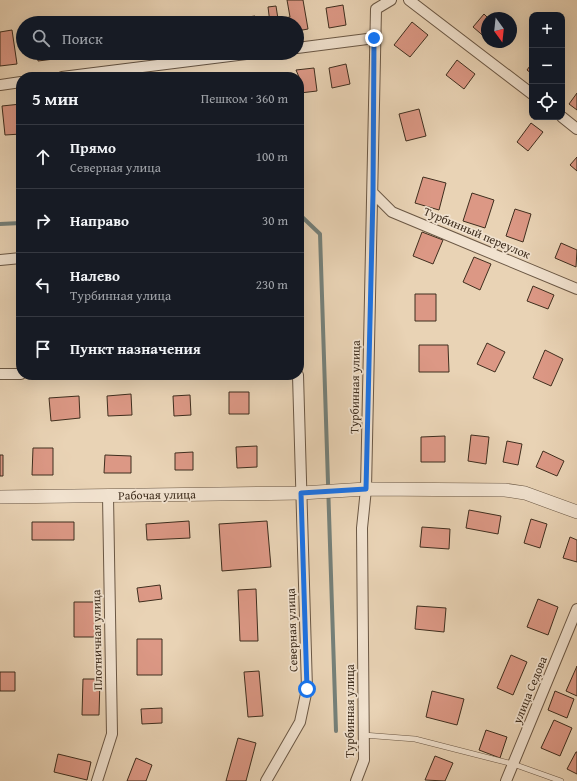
<!DOCTYPE html>
<html lang="ru">
<meta charset="utf-8">
<style>
body{margin:0;font-family:"Gentium Book Plus",serif;background:#20242c;color:#f1f3f6}
.controls{position:absolute;right:12px;top:12px;display:grid;overflow:hidden;border-radius:8px;box-shadow:0 4px 16px #0002}
.controls button{width:36px;height:36px;display:grid;place-items:center;padding:0;border:0;border-bottom:1px solid #363941;background:#171b24;color:#f1f3f6;font:20px sans-serif}
.compass{position:absolute;left:481px;top:12px;width:36px;height:36px;border-radius:50%;background:#171b24;box-shadow:0 4px 16px #0002;rotate:165deg}
.stop{position:absolute;width:12px;height:12px;margin:-9px;border:3px solid #1a73e8;border-radius:50%;background:#fff}
.stop.end{background:#1a73e8;border-color:#fff;box-shadow:0 1px 4px #0008}
.list{margin:0;padding:0;list-style:none}
h2{display:flex;justify-content:space-between;align-items:center;height:52px;margin:0;padding:0 16px;font-size:17px}
h2 small{font-size:13px;font-weight:400;color:#9ea1a6}
.list li{display:grid;grid-template-columns:26px 1fr auto;gap:12px;align-items:center;box-sizing:border-box;height:64px;padding:0 16px;border-top:1px solid #363941}
.list b{display:block;font-size:15px;white-space:nowrap}
.list p{margin:0;font-size:13px;white-space:nowrap;color:#9ea1a6}
.list em{font-size:13px;font-style:normal;color:#9ea1a6}
.icon{flex:none;width:22px;height:22px;fill:none;stroke:currentColor;stroke-width:2;stroke-linecap:round;stroke-linejoin:round}
.map{position:relative;flex:none;width:577px;height:781px;overflow:hidden}
.search{position:absolute;background:#171b24;box-shadow:0 4px 16px #0002;left:16px;top:16px;width:288px;height:44px;display:flex;align-items:center;gap:10px;box-sizing:border-box;padding:0 14px;border-radius:22px;color:#9ea1a6;font-size:15px}
.panel{position:absolute;background:#171b24;box-shadow:0 4px 16px #0002;left:16px;top:72px;width:288px;height:308px;border-radius:16px}
.map>svg:first-child{display:block}
.lines{fill:none;stroke-linecap:round;stroke-linejoin:round}
.stream{stroke:#758079;stroke-width:4}
.building{fill:#dc9885;stroke:#3f2e1e}
.service-casing{stroke:#6a5744;stroke-width:6}
.minor-casing{stroke:#6a5744;stroke-width:12}
.tertiary-casing{stroke:#6a5744;stroke-width:14}
.service{stroke:#f1e2cf;stroke-width:5}
.minor{stroke:#f1e2cf;stroke-width:10}
.tertiary{stroke:#f1e2cf;stroke-width:13}
.route{stroke:#1a73e8;stroke-width:5}
.labels{text-anchor:middle;stroke-width:3.5;stroke-linejoin:round;paint-order:stroke}
.street-label{font-size:12px;fill:#3f2e1e;stroke:#f1e2cf}
</style>
<div class="map">
<svg width="577" height="781" viewBox="0 0 577 781">
<rect width="100%" height="100%" fill="#e9d3b5"/>
<filter id="stains"><feTurbulence type="fractalNoise" baseFrequency=".005" numOctaves="4"/><feColorMatrix values="0 0 0 0 .2 0 0 0 0 .09 0 0 0 0 .02 0 0 0 .5 -.17"/></filter>
<radialGradient id="worn" r=".72"><stop offset=".6" stop-color="#630" stop-opacity="0"/><stop offset="1" stop-color="#630" stop-opacity=".3"/></radialGradient>
<g class="lines">
<path class="stream" d="M299 214 320 234 336 731
M0 224 21 223"/>
</g>
<path class="building" d="M287 0H303L308 29 297 31V23H270L268 7 276 6 278 19 290 17Z
M343 5 346 25 329 28 326 8Z
M484 14 488 18 487 39 473 27Z
M255 16 256 23H242L241 18Z
M212 20 213 23H196L195 22Z
M412 22 428 35 410 57 394 45Z
M12 30 17 64 0 66V32Z
M37 53H54V59L38 61Z
M73 53H94V54L73 56Z
M457 60 475 74 464 89 446 75Z
M532 63V74L527 70Z
M346 64 350 84 332 88 329 68Z
M314 68 317 91 300 93 299 77 296 70Z
M577 93V110L569 104Z
M21 104V134L5 135 2 106Z
M419 109 426 136 406 141 399 114Z
M531 123 543 132 528 151 517 142Z
M577 157V171L570 165Z
M423 177 446 183 439 210 415 203Z
M472 193 494 200 485 228 463 221Z
M515 209 531 214 523 242 506 236Z
M422 232 443 240 433 264 413 256Z
M561 243 577 250 576 267 555 258Z
M474 257 491 264 480 290 463 282Z
M533 286 554 295 548 309 527 301Z
M415 294H436V321H415Z
M487 343 505 352 495 372 477 364Z
M419 345H448L449 372H419Z
M545 350 563 359 551 386 533 378Z
M229 392H249V414H229Z
M131 394 132 415 108 416 107 396Z
M190 395 191 415 174 416 173 396Z
M79 396 80 418 51 421 49 398Z
M471 435 489 437 486 464 468 461Z
M445 436V462H421V437Z
M507 441 522 444 518 465 503 462Z
M257 446V467L237 468 236 447Z
M33 448H53V475H32Z
M543 451 564 461 557 476 536 467Z
M193 452V470H175V453Z
M0 455H3V476H0Z
M105 455 131 456V473H104Z
M469 510 501 516 498 534 466 528Z
M531 519 547 524 540 548 524 543Z
M189 521 190 538 147 540 146 524Z
M267 521 271 567 222 571 219 524Z
M32 522H74V540H32Z
M422 527 450 529 449 549 420 547Z
M570 537 577 540V562L563 558Z
M160 585 162 599 139 602 137 588Z
M256 589 258 641H240L238 590Z
M538 599 558 607 548 635 527 627Z
M74 602H95L96 637H74Z
M417 606 446 608 444 632 415 629Z
M137 639H162V675H137Z
M511 655 527 662 513 695 497 688Z
M577 666V696L566 691Z
M259 671 263 716 248 717 244 672Z
M0 672H15V691H0Z
M83 679H100L99 715H82Z
M432 691 464 699 457 725 426 717Z
M555 691 574 699 567 718 548 710Z
M162 708V723L142 724 141 709Z
M554 720 572 728 560 756 541 748Z
M486 730 507 737 500 758 479 750Z
M238 738 256 743 246 781H226Z
M576 752H577V774L567 769Z
M58 754 91 762 87 780 54 772Z
M435 756 453 763 445 781 425 780Z
M136 758 152 765 146 781H127Z"/>
<g class="lines">
<g class="service-casing">
<path id="service" d="M363 735 415 739 513 764 561 781"/>
</g>
<g class="minor-casing">
<path id="minor" d="M409 0 532 94
M297 48 375 38
M62 77 254 53
M0 85 21 82
M562 117 577 129
M373 193 392 212 577 289
M0 260 21 258
M0 374H21
M97 781 112 734 108 496
M266 781 300 722 307 689 298 375
M356 781 364 760 362 528 366 489 376 9 391 0
M506 781 577 609"/>
</g>
<g class="tertiary-casing">
<path id="tertiary" d="M0 497 301 493 366 489 505 490 525 493 577 512"/>
</g>
<use href="#service" class="service"/>
<use href="#minor" class="minor"/>
<use href="#tertiary" class="tertiary"/>
</g>
<g class="lines">
<path class="route" d="M307 689 301 493 366 489 373 194 374 38"/>
</g>
<g class="labels">
<g class="street-label">
<text transform="translate(477 233) rotate(23)" y="4">Турбинный переулок</text>
<text transform="translate(355 387) rotate(-89)" y="4">Турбинная улица</text>
<text transform="translate(157 495) rotate(-1)" y="4">Рабочая улица</text>
<text transform="translate(292 630) rotate(-92)" y="4">Северная улица</text>
<text transform="translate(97 640) rotate(-91)" y="4">Плотничная улица</text>
<text transform="translate(530 690) rotate(-68)" y="4">улица Седова</text>
<text transform="translate(350 711) rotate(-90)" y="4">Турбинная улица</text>
</g>
</g>
<rect width="100%" height="100%" filter="url(#stains)"/>
<rect width="100%" height="100%" fill="url(#worn)"/>
</svg>
<div class="controls">
<button>+</button>
<button>−</button>
<button><svg class="icon" aria-label="locate" viewBox="0 0 24 24"><circle cx="12" cy="12" r="6"/><path d="M12 2v4M12 18v4M2 12h4M18 12h4"/></svg></button>
</div>
<svg class="compass" viewBox="-18 -18 36 36"><path d="M0-13l5 13h-10z" fill="#e53935"/><path d="M0 13l5-13h-10z" fill="#9ea1a6"/></svg>
<div class="stop" style="left:307px;top:689px"></div>
<div class="stop end" style="left:374px;top:38px"></div>
<div class="search"><svg class="icon" aria-label="search" viewBox="0 0 24 24"><circle cx="10" cy="10" r="6"/><path d="M15 15l6 6"/></svg>Поиск</div>
<section class="panel">
<h2>5 мин<small>Пешком · 360 m</small></h2>
<ul class="list">
<li><svg class="icon" aria-label="ahead" viewBox="0 0 24 24"><path d="M12 20V5M6 11l6-6 6 6"/></svg><div><b>Прямо</b><p>Северная улица</p></div><em>100 m</em></li>
<li><svg class="icon" aria-label="right" viewBox="0 0 24 24"><path d="M7 20v-9h11M14 6l5 5-5 5"/></svg><div><b>Направо</b></div><em>30 m</em></li>
<li><svg class="icon" aria-label="left" viewBox="0 0 24 24"><path d="M17 20v-9H6M10 6l-5 5 5 5"/></svg><div><b>Налево</b><p>Турбинная улица</p></div><em>230 m</em></li>
<li><svg class="icon" aria-label="arrive" viewBox="0 0 24 24"><path d="M6 21V4h12l-3 4 3 4H6"/></svg><div><b>Пункт назначения</b></div></li>
</ul>
</section>
</div>
